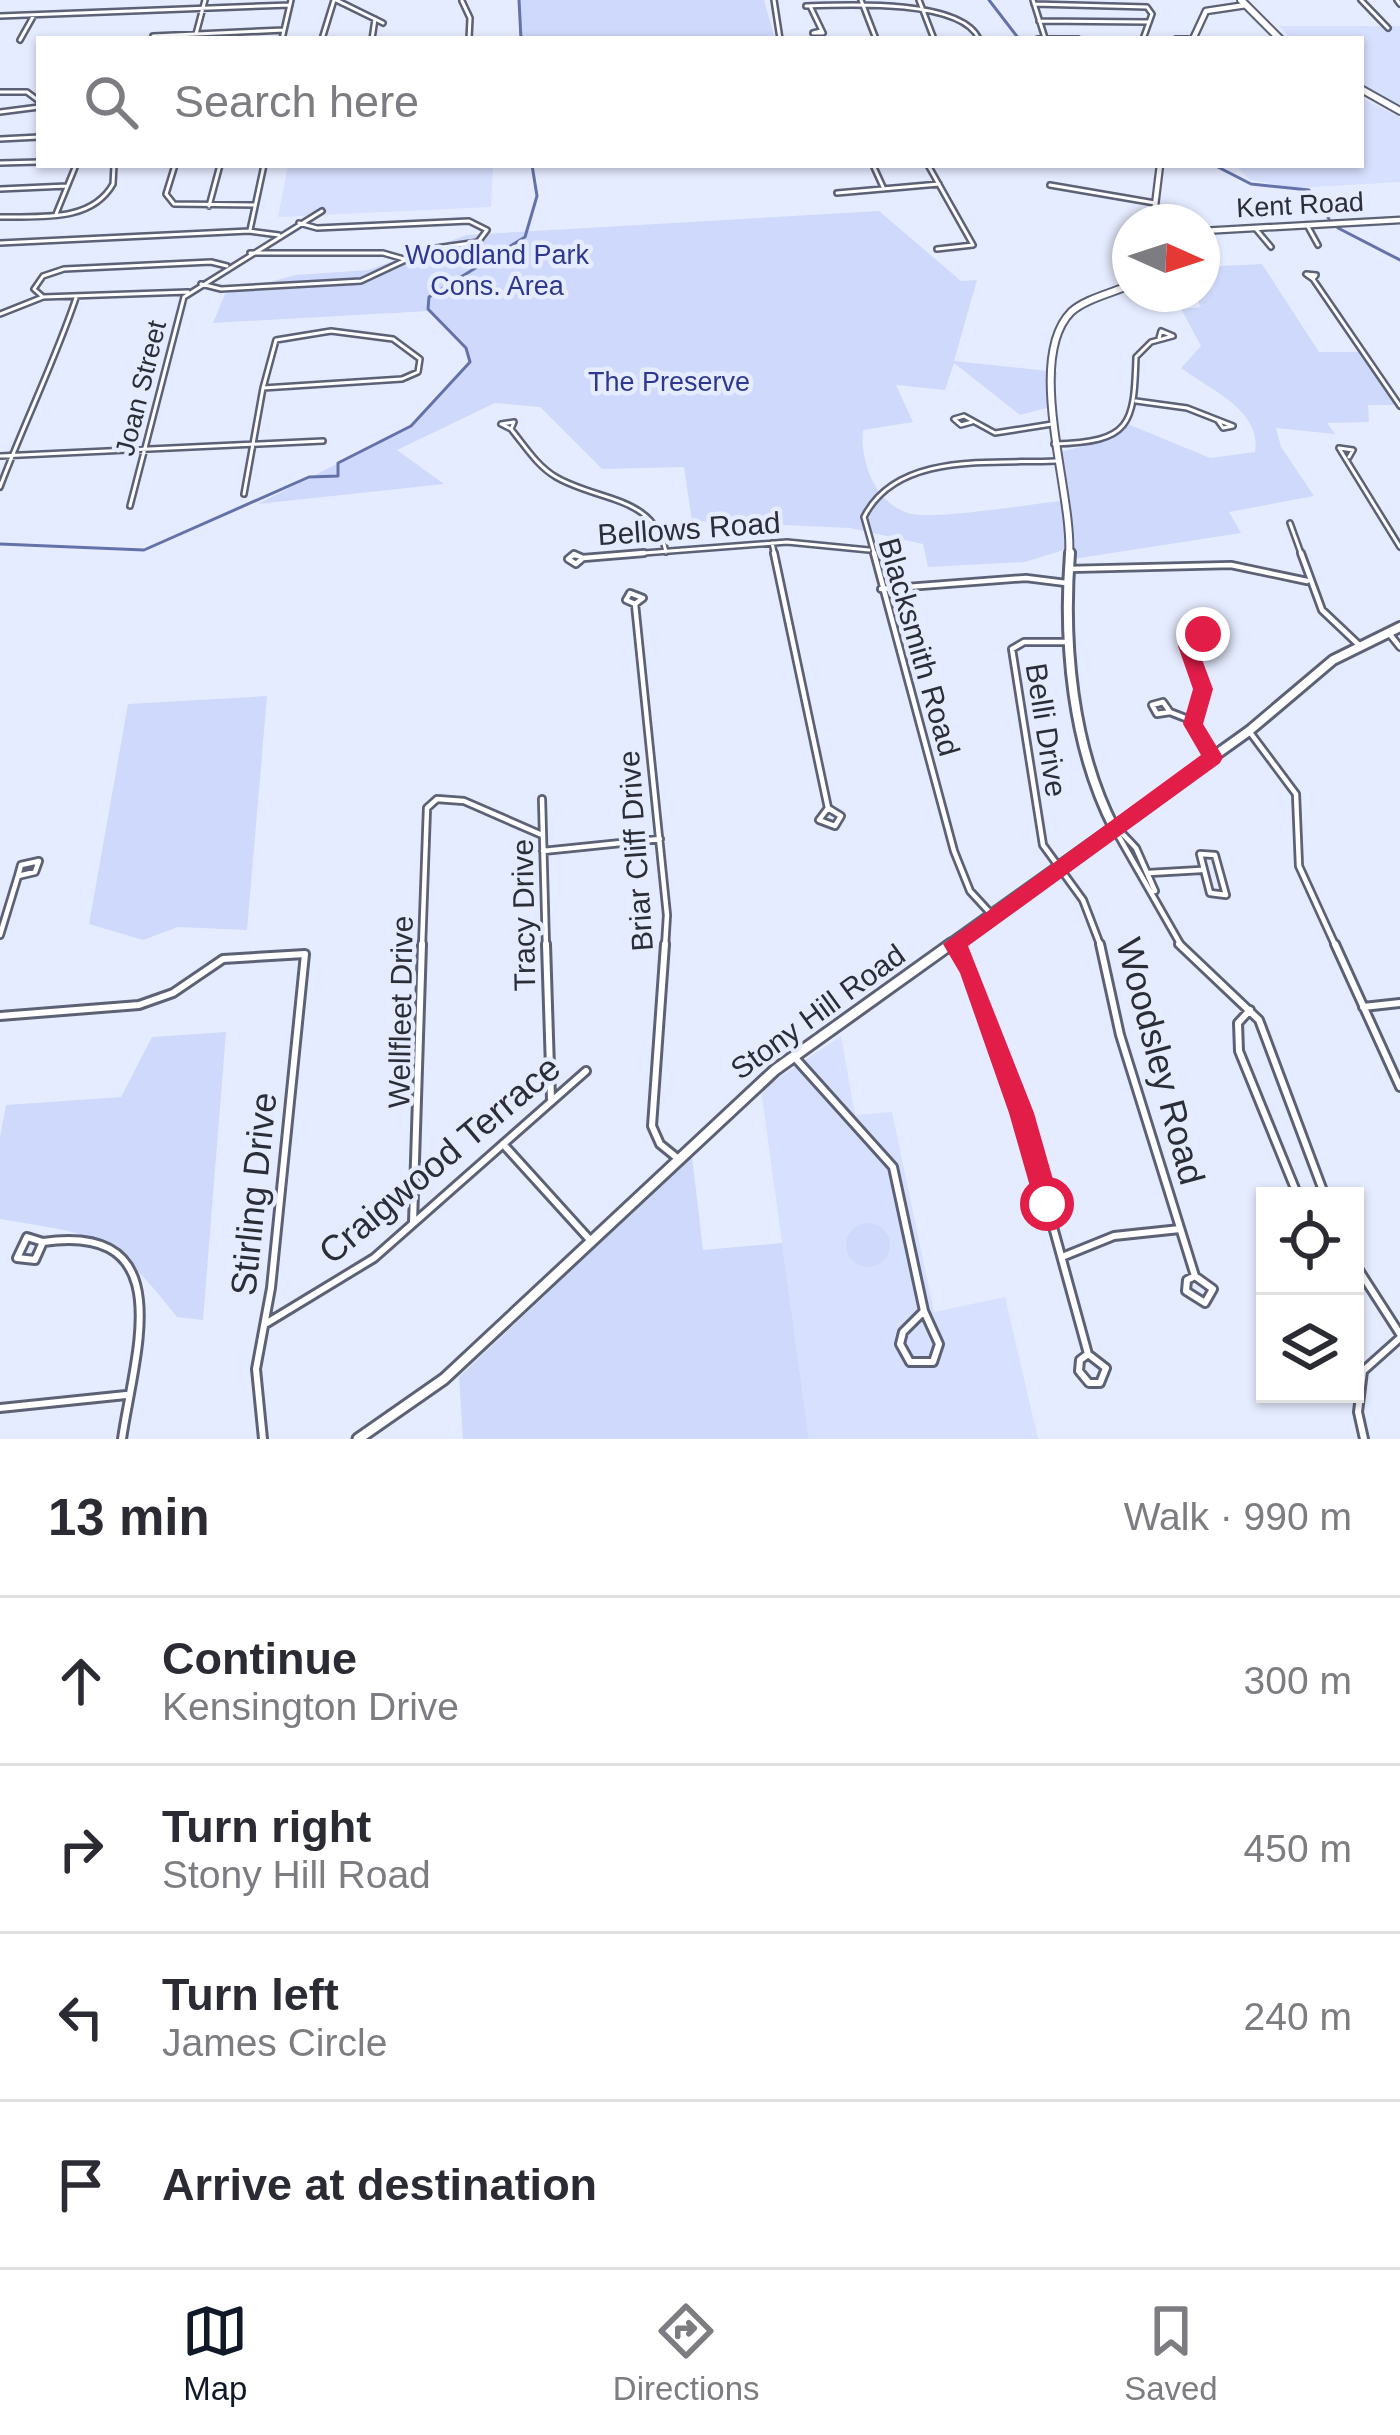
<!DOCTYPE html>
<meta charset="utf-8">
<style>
body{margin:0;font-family:Helvetica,sans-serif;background:#f2f2f3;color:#2b2b33}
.controls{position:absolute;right:36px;bottom:36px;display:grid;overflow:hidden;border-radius:0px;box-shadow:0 3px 9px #0004}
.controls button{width:108px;height:108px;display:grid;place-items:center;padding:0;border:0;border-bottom:3px solid #e1e1e2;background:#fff;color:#2b2b33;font:60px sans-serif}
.compass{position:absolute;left:1112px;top:204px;width:108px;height:108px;border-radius:50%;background:#fff;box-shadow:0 3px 9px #0004;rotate:93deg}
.stop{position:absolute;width:36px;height:36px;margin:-27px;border:9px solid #e11d48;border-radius:50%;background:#fff}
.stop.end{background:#e11d48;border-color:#fff;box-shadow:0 3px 12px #0008}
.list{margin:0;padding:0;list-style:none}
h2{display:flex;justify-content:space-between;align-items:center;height:156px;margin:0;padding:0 48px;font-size:51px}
h2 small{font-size:39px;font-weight:400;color:#7c7c81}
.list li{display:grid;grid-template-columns:78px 1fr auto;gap:36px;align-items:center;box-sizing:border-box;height:168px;padding:0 48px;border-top:3px solid #e1e1e2}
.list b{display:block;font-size:45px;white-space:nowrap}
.list p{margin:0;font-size:39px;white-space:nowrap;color:#7c7c81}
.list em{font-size:39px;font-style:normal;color:#7c7c81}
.icon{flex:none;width:66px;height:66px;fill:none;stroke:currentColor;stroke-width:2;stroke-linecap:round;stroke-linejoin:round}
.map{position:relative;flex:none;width:1400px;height:1439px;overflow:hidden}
.search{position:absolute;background:#fff;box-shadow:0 3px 9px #0004;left:36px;right:36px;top:36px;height:132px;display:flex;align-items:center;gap:30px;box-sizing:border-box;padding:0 42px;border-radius:0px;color:#7c7c81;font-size:45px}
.sheet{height:828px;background:#fff}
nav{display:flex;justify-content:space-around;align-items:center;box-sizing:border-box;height:168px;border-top:3px solid #e1e1e2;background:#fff;font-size:33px;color:#7c7c81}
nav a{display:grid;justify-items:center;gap:6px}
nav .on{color:#111827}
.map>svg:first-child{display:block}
.built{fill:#d7e0fe}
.green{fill:#cfd9fb}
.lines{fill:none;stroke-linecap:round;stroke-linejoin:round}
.stream{stroke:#6472a9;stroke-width:3}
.minor-far2-casing{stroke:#5c6175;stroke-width:8}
.minor-far1-casing{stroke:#5c6175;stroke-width:10}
.minor-casing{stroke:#5c6175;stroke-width:12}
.tertiary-casing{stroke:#5c6175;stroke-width:9}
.secondary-far3-casing{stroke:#5c6175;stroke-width:9}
.secondary-far2-casing{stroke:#5c6175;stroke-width:10}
.secondary-far1-casing{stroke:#5c6175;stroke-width:14}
.secondary-casing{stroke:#5c6175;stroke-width:15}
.primary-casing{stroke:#5c6175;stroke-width:10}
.minor-far2{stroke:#fff;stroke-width:3}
.minor-far1{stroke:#fff;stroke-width:4.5}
.minor{stroke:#fff;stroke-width:6}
.tertiary{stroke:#fff;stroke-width:4.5}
.secondary-far3{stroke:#fff;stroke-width:4.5}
.secondary-far2{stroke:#fff;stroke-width:6}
.secondary-far1{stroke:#fff;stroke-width:8}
.secondary{stroke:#fff;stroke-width:9}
.primary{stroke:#fff;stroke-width:6}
.route{fill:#e11d48}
.labels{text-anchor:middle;stroke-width:9;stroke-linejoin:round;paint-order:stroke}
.far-street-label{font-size:27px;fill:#2c2e37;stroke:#e6ecff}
.far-park-label{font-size:27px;fill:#2e3890;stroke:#e6ecff}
.street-label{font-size:30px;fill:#2c2e37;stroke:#e6ecff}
.near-street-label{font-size:36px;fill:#2c2e37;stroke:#e6ecff}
</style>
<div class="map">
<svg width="1400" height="1439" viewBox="0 0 1400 1439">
<rect width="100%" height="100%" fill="#e6ecff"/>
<path class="built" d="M1279 26H1400V109L1361 86V39H1291Z
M1361 98 1400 117V182L1295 188 1250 180 1235 165H1361Z
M288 165H493L491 207 278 217Z
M841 1036 855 1115 892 1112 934 1312 1005 1297 1038 1439H809L761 1090Z"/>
<path class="green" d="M519 0H764L775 39H519Z
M879 211 961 281 977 280 954 361 1057 372 1054 406 1020 415 954 363 945 390 896 385 913 422 863 430C860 461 874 502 908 513 930 521 1031 504 1061 501L1055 453 1100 442 1123 422 1210 458 1255 452C1262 410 1210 390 1181 368L1201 346 1181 309 1201 307 1194 294H1202V267L1262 264 1319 352H1360L1395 405H1368L1369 422 1327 423 1335 434 1276 428 1281 447 1314 496 1229 512 1241 533 1073 559 1070 548 1025 562 928 567 923 544 850 528 692 521 684 467 602 469 540 407 495 403 397 450 444 484 258 504 411 426 470 362 466 348 429 311 213 323 225 294 296 275 368 270 467 235Z
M267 696 247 930 178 927 143 940 89 924 128 704Z
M226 1032 203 1320 177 1317C110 1233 103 1236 0 1219V1137L6 1105 121 1097 152 1037Z
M692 1156 703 1250 782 1243 809 1439H463L459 1377Z
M846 1245a22 22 0 1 1 44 0a22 22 0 1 1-44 0Z"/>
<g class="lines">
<path class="stream" d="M519 0 521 39
M989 0 1019 39
M1214 165 1251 184 1309 190 1329 219
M1338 228 1400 260
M0 544 144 550 309 477 338 476V463L411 426 470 362 466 348 428 309 429 297 525 237 537 196 532 165"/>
<g class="minor-far2-casing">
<path id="minor-far2" d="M336 0 383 23
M774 0 780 39
M861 0 876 39
M919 0 934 39
M1033 0 1045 38
M1361 0 1388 28
M1397 0 1400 4
M462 1 470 18 469 39
M1034 4 1147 7 1152 14 1143 39
M806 6C854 4 962 0 979 39
M811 8 823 33H813L821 31
M0 16 290 5
M1039 21 1148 22
M196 34 205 0
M153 36 284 30
M282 39 291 0
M322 39 334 0
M372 39 375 19
M1038 39H1078
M1176 39H1188
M20 40 34 15
M0 92H27L39 101
M0 112 39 107
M0 139 39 137
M0 163 39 162
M175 165 166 194 174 204 255 205
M873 165 883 187
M928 165 973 245 937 249
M1050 185 1155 203
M0 189 67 186
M837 193 939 184
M209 206 220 165
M56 214 76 165
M0 217C39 216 91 223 113 184L114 165
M1307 225 1318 245
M1255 228 1271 247
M250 230 264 165
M0 243 249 231 279 235
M250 253H383L404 259
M1306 274 1316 275 1313 279Z
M1313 279 1400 406
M201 284 221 289 361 281 429 249 478 242 487 230 469 221 317 228 299 223
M188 292 43 297 34 289 43 276 64 269 211 262 227 266
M0 314 43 297
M331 331 393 339 420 359 418 372 402 379 263 388 276 340Z
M1136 401 1187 408 1233 426 1223 428 1218 421
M514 422 511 429 501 424Z
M972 422 961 425 954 419 964 416 995 433 1052 424
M511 429C525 446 537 466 556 477 599 502 654 495 666 552
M1054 444C1131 442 1134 425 1136 357L1151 342 1173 336 1161 331 1159 338
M0 456 323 441
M1349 457 1353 450 1339 448 1400 547
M0 487C24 423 54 363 76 298
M244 494 263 388
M130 506 184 297 322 211
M1290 523 1302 556
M772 543 775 556
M571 556H579
M605 556 787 542 869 550
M875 556 864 517C897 451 993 464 1056 461"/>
</g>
<g class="minor-far1-casing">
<path id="minor-far1" d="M774 553 828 808
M874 553 954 851 970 891 993 916
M1301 553 1322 610 1359 645
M574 554 583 558 576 564 568 559Z
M583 558 644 553
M1069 569 1231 565 1307 581
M881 589 1026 578 1066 583
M630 593 643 598 635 604 626 600Z
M635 604 667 915 665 947
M1193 622 1207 628 1194 632Z
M1194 632 1188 646 1203 690 1194 728 1211 755
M1388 632 1400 647
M1066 642H1024L1012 649 1043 845 1083 900 1101 947
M1163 702 1170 712 1157 714 1152 705Z
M1170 712 1193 721
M1249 731 1296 794 1299 866 1336 947
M542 799 546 947
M828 808 841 816 835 826 819 820Z
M1114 828 1182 947
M1119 830 1136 848 1155 891
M543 851 660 839
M1200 854 1215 855 1226 895 1210 893Z
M39 861 35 872 18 876 21 865Z
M1149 873 1201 870
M0 935 18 876
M422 947 427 808 437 799 464 801 542 835"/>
</g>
<g class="minor-casing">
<path id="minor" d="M546 944 551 1099
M665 944 652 1126 660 1144 676 1157
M954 944 967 962 1025 1125 1088 1354
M1100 944 1120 1035 1195 1276
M1179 944 1259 1020 1325 1196
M1335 944 1400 1087
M1363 1007 1400 1003
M1250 1010 1238 1023 1239 1051 1298 1196
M0 1016 139 1005 173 993 223 959 305 954 271 1288 256 1369 263 1439
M796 1059 893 1167 924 1311
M503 1144 590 1240
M413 1223 422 944
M27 1237 43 1242 35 1260 17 1258Z
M43 1242C182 1222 134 1355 122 1439
M1062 1257 1114 1236 1180 1229
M1355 1264 1400 1334
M1195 1276 1213 1289 1205 1303 1186 1291 1187 1280Z
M924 1311 939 1344 933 1362H910L900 1344 903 1332Z
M267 1323 374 1258 586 1071
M1088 1354 1106 1368 1100 1383H1089L1079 1371 1080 1360Z
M0 1408 126 1395
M1364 1439 1358 1412 1363 1371 1400 1338"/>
</g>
<g class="tertiary-casing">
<path id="tertiary" d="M1202 231 1400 220"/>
</g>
<g class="secondary-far3-casing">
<path id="secondary-far3" d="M1193 39 1206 11 1246 5
M1153 222 1160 165"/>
</g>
<g class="secondary-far2-casing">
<path id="secondary-far2" d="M1069 556C1074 495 1024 360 1071 312 1085 299 1112 293 1130 285"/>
</g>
<g class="secondary-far1-casing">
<path id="secondary-far1" d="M1070 553C1063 644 1072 746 1114 828
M947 947 1249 731 1333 660 1400 627"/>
</g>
<g class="secondary-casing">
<path id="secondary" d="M358 1439 444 1379 775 1070 951 944"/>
</g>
<g class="primary-casing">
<path id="primary" d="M1241 0 1280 39
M1361 89 1400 111"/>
</g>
<use href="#minor-far2" class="minor-far2"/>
<use href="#minor-far1" class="minor-far1"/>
<use href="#minor" class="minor"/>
<use href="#tertiary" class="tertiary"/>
<use href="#secondary-far3" class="secondary-far3"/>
<use href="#secondary-far2" class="secondary-far2"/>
<use href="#secondary-far1" class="secondary-far1"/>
<use href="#secondary" class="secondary"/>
<use href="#primary" class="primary"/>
</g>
<path class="route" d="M1187 627H1203L1212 634 1197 646 1213 689 1203 724 1223 757 1220 763 968 946 1034 1113 1060 1204 1047 1216 1035 1204 1009 1113 960 973 943 944 1201 755 1183 724 1193 689 1178 646Z"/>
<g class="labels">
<g class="far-street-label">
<text transform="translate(1300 205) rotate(-3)" y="9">Kent Road</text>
<text transform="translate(141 388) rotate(-76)" y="9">Joan Street</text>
</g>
<g class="far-park-label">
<text x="497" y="264">Woodland Park<tspan x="497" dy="31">Cons. Area</tspan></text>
<text x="669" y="391">The Preserve</text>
</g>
<g class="street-label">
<text transform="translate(689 529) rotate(-4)" y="10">Bellows Road</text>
<text transform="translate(919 647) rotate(74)" y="10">Blacksmith Road</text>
<text transform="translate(1046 730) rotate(81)" y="10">Belli Drive</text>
<text transform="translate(636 851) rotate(-94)" y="10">Briar Cliff Drive</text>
<text transform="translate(524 915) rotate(-91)" y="10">Tracy Drive</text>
<text transform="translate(401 1012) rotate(-89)" y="10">Wellfleet Drive</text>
<text transform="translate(818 1012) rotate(-36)" y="10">Stony Hill Road</text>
</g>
<g class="near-street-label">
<text transform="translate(1161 1061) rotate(75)" y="13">Woodsley Road</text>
<text transform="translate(439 1159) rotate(-40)" y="13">Craigwood Terrace</text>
<text transform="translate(253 1194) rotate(-84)" y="13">Stirling Drive</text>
</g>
</g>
</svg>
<div class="controls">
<button><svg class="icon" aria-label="locate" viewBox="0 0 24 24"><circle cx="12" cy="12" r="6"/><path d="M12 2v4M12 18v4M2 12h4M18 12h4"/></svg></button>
<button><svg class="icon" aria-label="layers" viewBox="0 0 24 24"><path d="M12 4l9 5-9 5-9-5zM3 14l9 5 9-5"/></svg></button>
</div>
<svg class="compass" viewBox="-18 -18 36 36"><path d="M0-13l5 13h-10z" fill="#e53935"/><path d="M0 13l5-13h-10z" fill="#7c7c81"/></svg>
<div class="stop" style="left:1047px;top:1204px"></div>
<div class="stop end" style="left:1203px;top:634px"></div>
<div class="search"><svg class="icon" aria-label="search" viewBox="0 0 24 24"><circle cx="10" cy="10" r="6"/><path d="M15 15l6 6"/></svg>Search here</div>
</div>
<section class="sheet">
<h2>13 min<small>Walk · 990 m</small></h2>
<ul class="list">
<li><svg class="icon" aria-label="ahead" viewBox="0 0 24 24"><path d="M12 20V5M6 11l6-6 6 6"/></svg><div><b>Continue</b><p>Kensington Drive</p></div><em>300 m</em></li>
<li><svg class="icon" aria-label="right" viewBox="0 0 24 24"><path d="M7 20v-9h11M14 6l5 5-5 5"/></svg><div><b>Turn right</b><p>Stony Hill Road</p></div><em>450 m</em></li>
<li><svg class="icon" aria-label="left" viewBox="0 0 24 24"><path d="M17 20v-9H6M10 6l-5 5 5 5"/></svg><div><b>Turn left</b><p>James Circle</p></div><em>240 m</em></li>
<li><svg class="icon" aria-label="arrive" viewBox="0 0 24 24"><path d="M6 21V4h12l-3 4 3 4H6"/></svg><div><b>Arrive at destination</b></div></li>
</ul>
</section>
<nav>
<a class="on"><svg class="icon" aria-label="map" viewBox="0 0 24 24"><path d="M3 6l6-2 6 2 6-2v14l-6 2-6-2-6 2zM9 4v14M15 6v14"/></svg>Map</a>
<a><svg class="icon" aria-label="directions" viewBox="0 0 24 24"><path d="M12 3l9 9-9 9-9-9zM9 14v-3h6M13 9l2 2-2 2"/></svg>Directions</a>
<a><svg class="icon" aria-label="saved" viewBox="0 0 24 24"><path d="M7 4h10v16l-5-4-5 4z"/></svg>Saved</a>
</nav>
